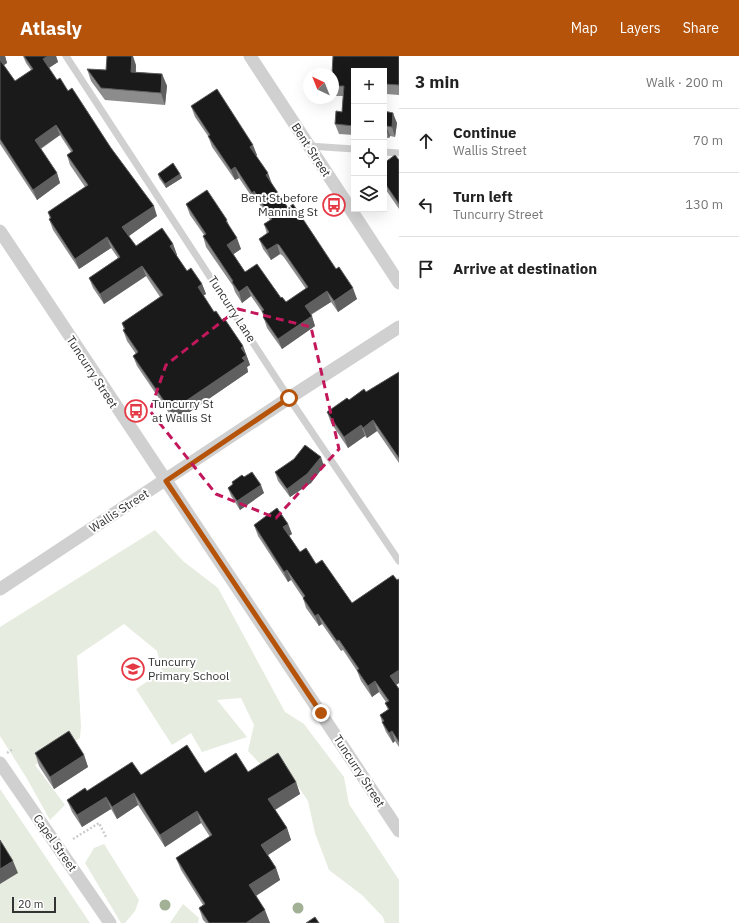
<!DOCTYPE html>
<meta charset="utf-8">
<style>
body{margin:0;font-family:"IBM Plex Sans",sans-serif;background:#f6f6f6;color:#222}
.controls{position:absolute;right:12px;top:12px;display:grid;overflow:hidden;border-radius:0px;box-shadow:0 4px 16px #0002}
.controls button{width:36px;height:36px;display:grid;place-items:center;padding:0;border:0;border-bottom:1px solid #e0e0e0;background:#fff;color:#222;font:20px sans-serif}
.compass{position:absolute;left:303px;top:12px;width:36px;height:36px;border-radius:50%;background:#fff;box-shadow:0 4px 16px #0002;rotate:317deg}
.scale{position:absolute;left:12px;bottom:10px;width:44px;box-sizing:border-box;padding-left:4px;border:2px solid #333;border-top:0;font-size:11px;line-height:14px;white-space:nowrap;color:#333;-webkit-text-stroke:3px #fff;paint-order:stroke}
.stop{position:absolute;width:12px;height:12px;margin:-9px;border:3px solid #b45309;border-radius:50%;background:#fff}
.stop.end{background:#b45309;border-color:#fff;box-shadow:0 1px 4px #0008}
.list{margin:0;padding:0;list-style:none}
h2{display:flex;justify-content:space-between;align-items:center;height:52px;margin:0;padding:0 16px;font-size:17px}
h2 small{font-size:13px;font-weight:400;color:#767676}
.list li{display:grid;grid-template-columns:26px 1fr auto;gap:12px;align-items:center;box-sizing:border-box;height:64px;padding:0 16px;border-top:1px solid #e0e0e0}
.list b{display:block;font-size:15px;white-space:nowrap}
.list p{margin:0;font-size:13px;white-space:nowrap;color:#767676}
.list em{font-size:13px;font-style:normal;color:#767676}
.icon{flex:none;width:22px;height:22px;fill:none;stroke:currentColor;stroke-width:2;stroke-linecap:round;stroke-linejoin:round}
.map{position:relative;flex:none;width:399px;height:867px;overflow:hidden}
header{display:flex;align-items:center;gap:24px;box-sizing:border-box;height:56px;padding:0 20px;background:#b45309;color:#fff}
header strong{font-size:19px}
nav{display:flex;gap:22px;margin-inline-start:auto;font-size:14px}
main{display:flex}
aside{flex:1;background:#fff}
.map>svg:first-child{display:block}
.green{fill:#e6ecdf}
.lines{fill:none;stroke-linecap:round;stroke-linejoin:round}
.path{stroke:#cdcdcd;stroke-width:2.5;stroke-dasharray:2 2;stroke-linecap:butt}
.service{stroke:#d0d0d0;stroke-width:7}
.minor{stroke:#d0d0d0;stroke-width:13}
.tree{fill:#a2b095}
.wall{fill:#8c8c8c}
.shaded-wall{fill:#5f5f5f}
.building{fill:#1a1a1a;stroke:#5f5f5f}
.route{stroke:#b45309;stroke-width:5}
.marked{fill:none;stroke:#c2185b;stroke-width:3;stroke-dasharray:8 5;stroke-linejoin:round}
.labels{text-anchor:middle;stroke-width:4;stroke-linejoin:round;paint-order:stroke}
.street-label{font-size:12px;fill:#333;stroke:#fff}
.poi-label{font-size:12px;fill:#333;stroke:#fff;text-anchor:start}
</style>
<header>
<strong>Atlasly</strong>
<nav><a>Map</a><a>Layers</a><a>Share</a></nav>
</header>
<main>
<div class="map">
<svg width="399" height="867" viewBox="0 0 399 867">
<rect width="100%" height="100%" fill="#fff"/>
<path class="green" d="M155 474 183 505 218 532 285 656 304 668 344 721 349 748 399 824V867H385L383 861 362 839 329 814 315 777 308 745 280 704 264 712 248 695 254 669 241 642 217 644 247 681 202 696 191 677 172 689 136 633 162 616 157 595 124 568 77 600 81 670 80 682 35 709 65 749 50 764 26 721 0 680V571Z
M0 733 90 867H0Z
M104 788 139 844 135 855 125 867H121L85 807 94 792Z
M183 848 199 862 198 867H170Z"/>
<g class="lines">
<path class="path" d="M7 697 13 693
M73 783 99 767 106 781"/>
<path class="service" d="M66 0 289 342 399 505
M309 90 354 93
M384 96 399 97"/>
<path class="minor" d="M250 0 399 227
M0 175 399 775
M0 533 289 342 399 271
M0 707 110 867"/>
</g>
<g class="tree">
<circle cx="165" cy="849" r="5.5"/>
<circle cx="298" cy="852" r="5.5"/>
</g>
<path class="wall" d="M0 0H5L7 7 4 9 15 25 31 14 26 7 23 0H56L58 6 49 12 57 24 68 35 111 92 157 160 129 180 136 190 173 188 177 199H176L187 215 202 228 206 238 203 240 214 256 222 264 243 290 250 309 247 311 248 316 175 366 137 310 133 300 136 298 127 285 123 274H124L122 267 160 241 146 220 104 248 93 232 89 222 118 202 111 192 79 213 53 174 49 163H50L48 156 85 131 70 109 67 99 71 96 60 79 41 93 57 117 60 127 37 144 0 88Z
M399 0V39L386 38 385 55 397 67 395 81 390 80 389 82H384V15H354V79L339 78 335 68 342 56 343 40H335L333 35V18Z
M136 9V16L162 18 167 30 165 49 105 44 91 25 87 13 106 14Z
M191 50 257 99 256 100 272 128 288 152 336 213 357 243 338 256 331 246 311 259 315 270 282 293 267 272 262 256 251 240 242 247 235 236 233 230 206 191 203 180 204 179 190 159 186 148 227 164 230 172 241 193 233 198 245 216 281 242 286 246 306 233 283 200 280 198 271 204 263 193 259 183 267 178 264 168 270 164 258 146 256 147 239 122 235 124 212 91 208 80 195 61Z
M399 104V153L384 131V107Z
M158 118H180L182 122 166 132 159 122Z
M399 316V407L377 375 367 382 365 380 348 392 331 367 327 356 349 344 366 336Z
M324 410 311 427 290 441 278 425 275 416Z
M244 421 264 437 240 454 231 440 228 432 233 429 232 426Z
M288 468 292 478 289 480 300 496 316 508 352 547 399 523V627L396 629 399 633V691L395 685 393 687 386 676 382 666 380 659 388 654 385 647 386 646 379 636 372 641 361 625 357 615 343 594 341 595 322 568 319 570 306 552 303 542 291 524 288 526 258 480 254 469Z
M35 697 84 699 88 711 54 733 39 710Z
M248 716 296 726 300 738 275 754 287 772 291 784 268 799 276 812 280 824 256 840 270 867H206L203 864 199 852 203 849 181 814 176 802 210 781 201 767 165 791 138 749 117 763 111 753 82 771 72 756 67 744 87 735 141 719 205 717Z"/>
<path class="shaded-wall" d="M0 0H5L7 7 1 11 0 7Z
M48 0H56L58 6 47 13 43 3Z
M132 0H133L136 9 135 28 131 16Z
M162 18 167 30 165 49 161 37Z
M384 33 386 38 384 62Z
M393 57 397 67 395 81 392 71Z
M56 69 60 79 38 94 35 84Z
M386 70 390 80 389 82 386 72Z
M253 89 257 99 254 101 250 91Z
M235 111 239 122 235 124 231 114Z
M57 117 60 127 37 144 33 134Z
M268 117 272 128 266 119Z
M180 118 182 122 166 132 165 128Z
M254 135 258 146 256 147 252 137Z
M154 150 157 160 126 182 122 171Z
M107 181 111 192 79 213 75 203Z
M237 182 241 193 231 200 227 189Z
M173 188 177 199 174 201 170 190Z
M277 188 280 198 271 204 267 194Z
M142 210 146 220 104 248 100 238Z
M202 228 206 238 201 241 198 231Z
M247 230 251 240 242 247 239 236Z
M353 232 357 243 338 256 334 245Z
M327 235 331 246 308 260 305 250Z
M312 260 315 270 282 293 278 283Z
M243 290 250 309 247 311 248 316 175 366 171 355 242 302 241 292Z
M373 364 377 375 367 382 363 372Z
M361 369 365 380 348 392 344 381Z
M321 401 324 410 311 427 290 441 287 433Z
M261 429 264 437 240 454 237 445Z
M288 468 292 478 287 481 283 471Z
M287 514 291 524 288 526 284 516Z
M318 558 322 568 319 570 315 560Z
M399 614V627L394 630 390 620Z
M375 625 379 636 372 641 368 630Z
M392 675 395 685 393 687 389 677Z
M84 699 88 711 54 733 50 721Z
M296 726 300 738 273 755 268 743Z
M134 737 138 749 117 763 112 751Z
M106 741 111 753 82 771 77 759Z
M197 755 201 767 165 791 160 779Z
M287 772 291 784 265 801 261 789Z
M13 805 18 817 0 828V813Z
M276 812 280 824 254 841 249 829Z
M265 854 270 867H246Z"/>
<path class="building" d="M24 0H48L43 3 57 24 60 22 68 35 72 32 111 92 154 150 122 171 136 190 162 172 173 188 170 190 187 215 191 212 202 228 198 231 214 256 216 255 222 264 224 262 243 290 241 292 246 299 242 302 245 305 171 355 133 300 138 296 123 274 125 273 122 267 163 239 142 210 100 238 89 222 120 201 107 181 75 203 49 163 51 162 48 156 88 129 67 99 73 95 56 69 35 84 57 117 33 134 0 83V4L15 25 33 13Z
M107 0H132L131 16 162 18 161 37 101 32 87 13 106 14Z
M333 0H399V29L384 28V15H354V70L335 68 336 55 342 56 344 30H333V18H332Z
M217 33 253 89 250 91 268 117 266 119 288 152 293 148 336 213 339 211 353 232 334 245 327 235 305 250 312 260 278 283 263 261 265 260 262 255 264 254 247 230 239 236 232 226 233 225 203 180 206 178 186 148 207 134 227 164 226 165 237 182 227 189 245 216 257 208 281 242 282 241 286 246 308 231 279 189 277 188 267 194 259 183 269 176 264 168 272 163 254 135 252 137 235 111 231 114 208 80 210 79 191 50Z
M384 55 393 57 392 71 386 70V72H384Z
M395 99 399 104V148L384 126V107Z
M173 107 180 118 165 128 158 118Z
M399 316V402L373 364 363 372 361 369 344 381 327 356 347 342 349 344 364 333 366 336Z
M305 389 321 401 307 418 287 433 275 416 294 403Z
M252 416 261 429 237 445 228 432 233 428 232 426 242 419 244 421Z
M277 452 288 468 283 471 300 496 306 492 316 508 322 504 352 547 393 519 397 524 399 523V614L390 620 399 633V686L392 675 389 677 382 666 384 665 380 659 389 653 385 647 389 645 375 625 368 630 357 614 359 613 339 584 337 585 318 558 315 560 303 542 305 540 287 514 284 516 254 469Z
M69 675 84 699 50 721 35 697Z
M187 689 205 717 236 697 248 716 278 697 296 726 268 743 287 772 261 789 276 812 249 829 265 854 246 867H209L199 852 205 848 176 802 212 779 197 755 160 779 134 737 112 751 106 741 77 759 67 744 85 732 87 735 132 706 141 719Z
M0 784 13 805 0 813Z
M315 861 319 867H306Z"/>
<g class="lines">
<path class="route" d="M289 342 166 425 321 657"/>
</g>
<path class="marked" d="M238 253 311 271 339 393 276 462 216 438 150 355 166 309Z"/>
<defs>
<g id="bus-ring" transform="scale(1.15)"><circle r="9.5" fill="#fff" stroke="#e63946" stroke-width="1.5"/><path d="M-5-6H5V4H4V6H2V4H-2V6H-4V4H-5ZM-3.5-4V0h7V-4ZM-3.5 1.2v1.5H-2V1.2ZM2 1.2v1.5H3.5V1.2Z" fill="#e63946"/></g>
<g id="school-ring" transform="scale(1.15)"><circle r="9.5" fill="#fff" stroke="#e63946" stroke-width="1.5"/><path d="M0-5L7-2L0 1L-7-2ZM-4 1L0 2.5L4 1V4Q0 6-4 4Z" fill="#e63946"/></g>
</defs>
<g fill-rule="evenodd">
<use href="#bus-ring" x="334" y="149"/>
<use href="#bus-ring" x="136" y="355"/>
<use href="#school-ring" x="133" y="613"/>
</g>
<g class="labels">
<g class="street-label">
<text transform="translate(311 94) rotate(57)" y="4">Bent Street</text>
<text transform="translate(232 253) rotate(57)" y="4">Tuncurry Lane</text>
<text transform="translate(92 316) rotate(57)" y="4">Tuncurry Street</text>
<text transform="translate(119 455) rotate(-33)" y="4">Wallis Street</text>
<text transform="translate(359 715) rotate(57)" y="4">Tuncurry Street</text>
<text transform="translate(55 787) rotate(55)" y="4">Capel Street</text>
</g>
<g class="poi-label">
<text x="318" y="146" text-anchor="end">Bent St before<tspan x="318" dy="14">Manning St</tspan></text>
<text x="152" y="352">Tuncurry St<tspan x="152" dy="14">at Wallis St</tspan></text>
<text x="148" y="610">Tuncurry<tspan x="148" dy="14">Primary School</tspan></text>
</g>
</g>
</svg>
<div class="controls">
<button>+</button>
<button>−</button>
<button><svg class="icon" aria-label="locate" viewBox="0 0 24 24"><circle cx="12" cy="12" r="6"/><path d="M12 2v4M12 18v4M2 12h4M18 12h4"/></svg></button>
<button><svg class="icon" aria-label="layers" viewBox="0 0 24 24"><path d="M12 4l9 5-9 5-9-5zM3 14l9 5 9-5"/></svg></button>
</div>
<svg class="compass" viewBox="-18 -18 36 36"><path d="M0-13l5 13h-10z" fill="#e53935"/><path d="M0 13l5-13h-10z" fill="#767676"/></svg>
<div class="scale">20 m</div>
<div class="stop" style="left:289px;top:342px"></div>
<div class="stop end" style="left:321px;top:657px"></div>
</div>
<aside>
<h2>3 min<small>Walk · 200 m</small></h2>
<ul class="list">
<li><svg class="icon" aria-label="ahead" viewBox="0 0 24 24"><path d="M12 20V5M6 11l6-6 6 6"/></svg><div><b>Continue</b><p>Wallis Street</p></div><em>70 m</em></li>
<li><svg class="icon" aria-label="left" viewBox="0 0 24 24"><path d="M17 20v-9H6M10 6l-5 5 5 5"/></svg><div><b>Turn left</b><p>Tuncurry Street</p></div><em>130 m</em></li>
<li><svg class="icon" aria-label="arrive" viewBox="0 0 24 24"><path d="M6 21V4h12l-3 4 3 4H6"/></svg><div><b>Arrive at destination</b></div></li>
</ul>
</aside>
</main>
